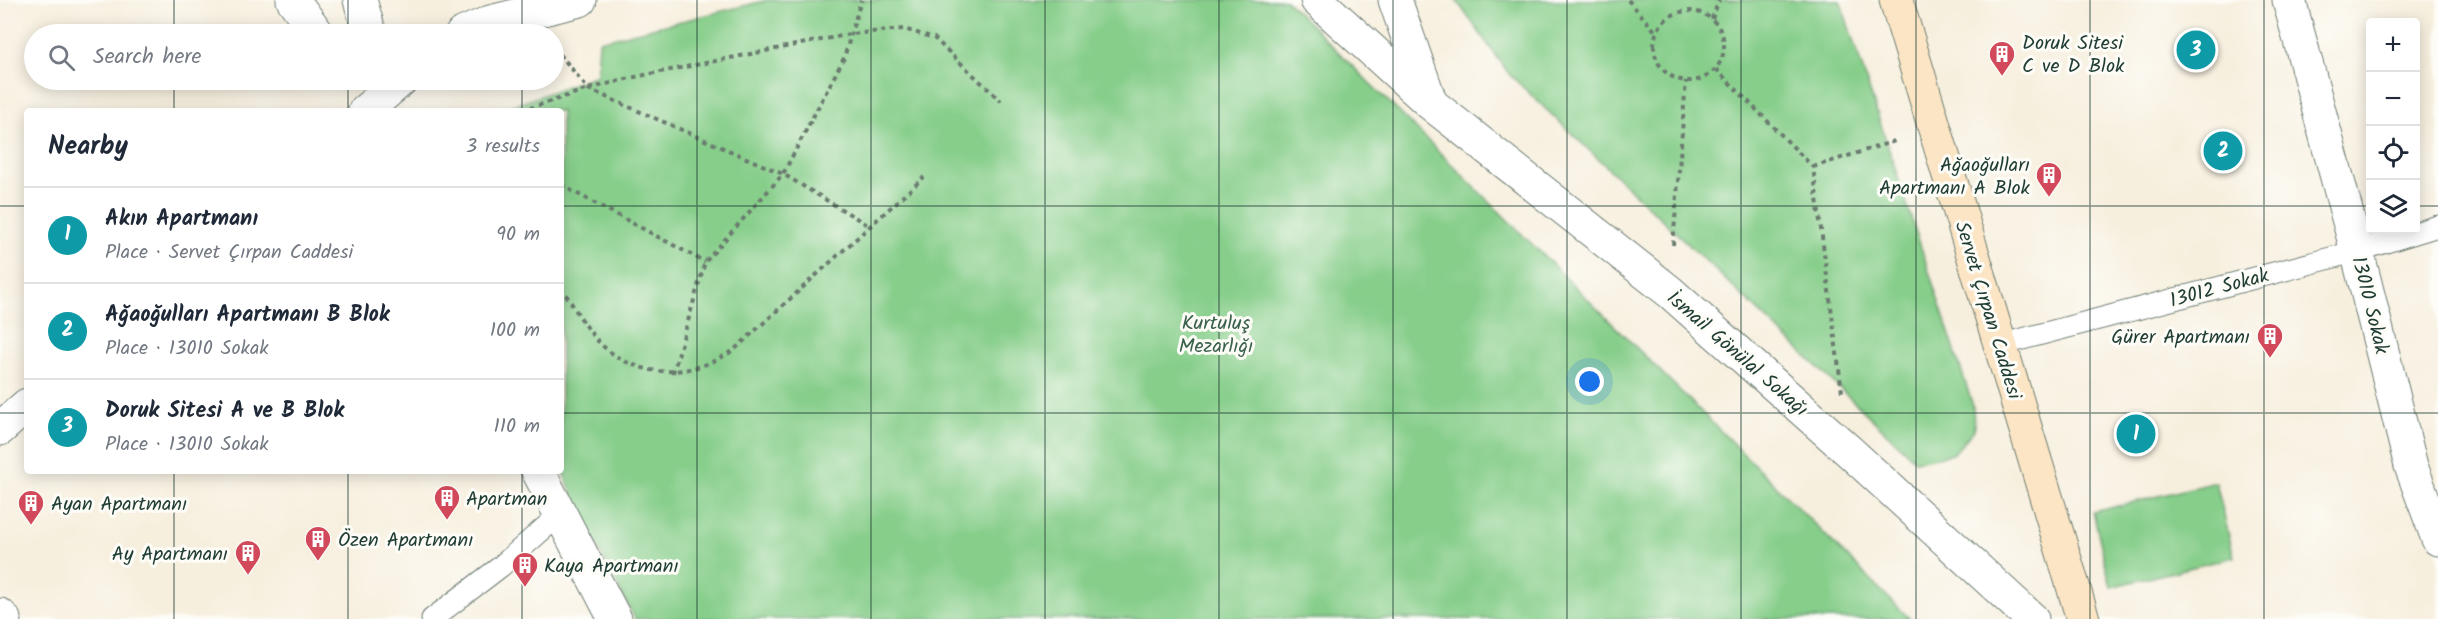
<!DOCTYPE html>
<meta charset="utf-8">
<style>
body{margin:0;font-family:Kalam,sans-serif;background:#f2f2f3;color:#1f2937}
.controls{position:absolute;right:18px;top:18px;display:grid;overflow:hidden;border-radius:6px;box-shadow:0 3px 15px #0003}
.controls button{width:54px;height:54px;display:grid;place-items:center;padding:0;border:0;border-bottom:2px solid #e0e1e3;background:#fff;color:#1f2937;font:30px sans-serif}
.you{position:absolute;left:1590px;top:382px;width:21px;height:21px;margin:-15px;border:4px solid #fff;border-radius:50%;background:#1a73e8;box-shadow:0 0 0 9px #1a73e833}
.badge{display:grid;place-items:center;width:39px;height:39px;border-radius:50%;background:#d1495b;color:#fff;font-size:20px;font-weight:700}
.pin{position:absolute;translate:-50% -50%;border:3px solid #fff;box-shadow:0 2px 6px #0006}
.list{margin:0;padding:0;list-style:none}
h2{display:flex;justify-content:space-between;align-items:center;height:78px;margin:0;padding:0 24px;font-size:26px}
h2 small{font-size:20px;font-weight:400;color:#747a83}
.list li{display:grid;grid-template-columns:39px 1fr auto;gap:18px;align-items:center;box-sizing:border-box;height:96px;padding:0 24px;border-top:2px solid #e0e1e3}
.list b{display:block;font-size:22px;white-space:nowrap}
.list p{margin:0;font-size:20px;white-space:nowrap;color:#747a83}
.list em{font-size:20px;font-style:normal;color:#747a83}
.icon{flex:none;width:33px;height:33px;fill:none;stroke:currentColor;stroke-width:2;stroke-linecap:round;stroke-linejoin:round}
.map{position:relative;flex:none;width:2438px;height:619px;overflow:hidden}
.search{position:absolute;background:#fff;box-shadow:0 3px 15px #0003;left:24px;top:24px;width:540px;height:66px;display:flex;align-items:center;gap:15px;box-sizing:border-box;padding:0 21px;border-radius:33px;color:#747a83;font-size:22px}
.panel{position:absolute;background:#fff;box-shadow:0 3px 15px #0003;left:24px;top:108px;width:540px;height:366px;border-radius:6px}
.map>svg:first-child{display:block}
.green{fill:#86ce8a;stroke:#52865f;stroke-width:1.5}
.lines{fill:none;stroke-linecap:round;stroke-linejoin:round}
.service-casing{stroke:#6b7b70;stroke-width:23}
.minor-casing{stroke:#6b7b70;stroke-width:35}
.secondary-casing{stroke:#6b7b70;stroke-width:35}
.path{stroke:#6b7b70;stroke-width:4;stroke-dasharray:4.5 4.5;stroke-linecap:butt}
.service{stroke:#fff;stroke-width:21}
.minor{stroke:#fff;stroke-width:33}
.secondary{stroke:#fce5c4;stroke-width:33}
.grid{fill:none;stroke:#1f3d34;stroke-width:1.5;stroke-opacity:0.55}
.labels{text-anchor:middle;stroke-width:6;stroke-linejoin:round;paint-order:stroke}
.poi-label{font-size:20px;fill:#1f3d34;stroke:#fdfcf7;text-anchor:start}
.street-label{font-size:20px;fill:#1f3d34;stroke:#fdfcf7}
.park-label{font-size:20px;fill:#39614a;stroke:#fdfcf7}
</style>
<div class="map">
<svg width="2438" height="619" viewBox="0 0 2438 619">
<rect width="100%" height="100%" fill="#fdfcf7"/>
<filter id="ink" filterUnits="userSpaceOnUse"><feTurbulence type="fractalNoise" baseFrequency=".0167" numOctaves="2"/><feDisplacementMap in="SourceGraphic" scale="12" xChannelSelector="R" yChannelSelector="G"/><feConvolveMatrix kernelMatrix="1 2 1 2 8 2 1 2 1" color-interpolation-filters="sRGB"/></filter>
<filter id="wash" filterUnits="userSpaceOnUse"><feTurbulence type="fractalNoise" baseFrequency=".008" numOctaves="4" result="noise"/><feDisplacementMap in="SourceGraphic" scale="24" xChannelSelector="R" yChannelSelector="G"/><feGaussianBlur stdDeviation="1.35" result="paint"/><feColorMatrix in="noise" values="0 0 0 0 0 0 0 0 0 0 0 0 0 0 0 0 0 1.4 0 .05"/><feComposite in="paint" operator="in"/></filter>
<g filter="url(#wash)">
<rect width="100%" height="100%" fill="#f7efde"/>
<path class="green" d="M768 0H1286L1910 619H635L586 524 561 468V111H499L597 75 599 41Z
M1456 0H1840L1973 406 1974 430 1953 454 1916 461 1509 74Z
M2216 482 2234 557 2111 587 2093 512Z"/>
</g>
<g filter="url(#ink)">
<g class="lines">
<g class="service-casing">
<path id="service" d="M2000 345 2357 251 2438 226
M432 619 500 567 559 515"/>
</g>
<g class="minor-casing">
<path id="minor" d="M293 0 318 34
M360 0 370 34
M1317 0 1430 103 1670 292 1850 452 2032 619
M1395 0 1430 101
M2289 0 2357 251 2411 466 2438 539
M462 34 490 22 580 0
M365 111 401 80
M0 429 27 405
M538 471 615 619
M0 615 4 619"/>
</g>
<g class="secondary-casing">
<path id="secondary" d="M1896 0 2083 619"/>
</g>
<path class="path" d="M1628 0 1656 32
M1654 46a35 35 0 1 1 70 0a35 35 0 1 1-70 0Z
M1712 19 1719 0
M554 47 588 89 783 174 871 227
M1716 69 1813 167 1842 392
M521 111 588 89 630 78 851 34 904 29 934 38 1001 101
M1813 167 1898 140
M561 185 705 262
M1673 245 1686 81
M561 287C574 306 587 332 604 347 643 381 694 377 735 349L924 177
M673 373 705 262 783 174 844 58 861 0"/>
<use href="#service" class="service"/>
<use href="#minor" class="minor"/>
<use href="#secondary" class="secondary"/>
</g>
</g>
<path class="grid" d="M174 0V34M348 0V34M522 0V34M697 0V619M871 0V619M1045 0V619M1219 0V619M1393 0V619M1567 0V619M1741 0V619M1916 0V619M2090 0V619M2264 0V619M174 80V111M348 80V111M522 80V111M0 206H27M561 206H2370M2416 206H2438M0 413H27M561 413H2438M174 471V619M348 471V619M522 471V619"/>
<defs>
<g id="building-pin" transform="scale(1.35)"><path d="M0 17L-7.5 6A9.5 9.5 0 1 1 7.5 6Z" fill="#d1495b" stroke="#fdfcf7"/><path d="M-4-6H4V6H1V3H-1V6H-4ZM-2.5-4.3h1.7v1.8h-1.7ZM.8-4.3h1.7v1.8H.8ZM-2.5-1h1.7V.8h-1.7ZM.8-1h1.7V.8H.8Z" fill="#fff"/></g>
</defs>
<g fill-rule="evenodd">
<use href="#building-pin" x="2002" y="54"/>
<use href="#building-pin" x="2049" y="175"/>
<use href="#building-pin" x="2270" y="336"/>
<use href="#building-pin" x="447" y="498"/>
<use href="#building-pin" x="31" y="503"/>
<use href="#building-pin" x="318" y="539"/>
<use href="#building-pin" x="248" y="553"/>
<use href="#building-pin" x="525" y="565"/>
</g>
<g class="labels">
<g class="poi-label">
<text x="2022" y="49">Doruk Sitesi<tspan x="2022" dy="23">C ve D Blok</tspan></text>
<text x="2030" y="171" text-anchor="end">Ağaoğulları<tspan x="2030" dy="23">Apartmanı A Blok</tspan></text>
<text x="2250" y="343" text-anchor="end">Gürer Apartmanı</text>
<text x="466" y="505">Apartman</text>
<text x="51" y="510">Ayan Apartmanı</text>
<text x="338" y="546">Özen Apartmanı</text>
<text x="228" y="560" text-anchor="end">Ay Apartmanı</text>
<text x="544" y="572">Kaya Apartmanı</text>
</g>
<g class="street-label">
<text transform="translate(2219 287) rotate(-15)" y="7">13012 Sokak</text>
<text transform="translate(2371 305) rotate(76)" y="7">13010 Sokak</text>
<text transform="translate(1989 310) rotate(73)" y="7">Servet Çırpan Caddesi</text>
<text transform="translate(1738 353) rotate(41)" y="7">İsmail Gönülal Sokağı</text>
</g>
<g class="park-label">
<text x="1216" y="329">Kurtuluş<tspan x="1216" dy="23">Mezarlığı</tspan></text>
</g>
</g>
</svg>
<div class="controls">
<button>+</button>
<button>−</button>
<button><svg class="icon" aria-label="locate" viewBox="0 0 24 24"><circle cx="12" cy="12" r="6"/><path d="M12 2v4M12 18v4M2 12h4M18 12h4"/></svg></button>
<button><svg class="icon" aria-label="layers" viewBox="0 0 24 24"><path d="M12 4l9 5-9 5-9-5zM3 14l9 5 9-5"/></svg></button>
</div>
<div class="you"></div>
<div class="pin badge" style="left:2136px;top:434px;background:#0f9aa8">1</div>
<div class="pin badge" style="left:2223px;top:151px;background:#0f9aa8">2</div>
<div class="pin badge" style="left:2196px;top:50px;background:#0f9aa8">3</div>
<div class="search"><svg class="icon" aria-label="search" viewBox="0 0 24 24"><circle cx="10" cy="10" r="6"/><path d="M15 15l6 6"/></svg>Search here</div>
<section class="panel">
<h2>Nearby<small>3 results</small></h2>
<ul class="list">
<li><span class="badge" style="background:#0f9aa8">1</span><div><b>Akın Apartmanı</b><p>Place · Servet Çırpan Caddesi</p></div><em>90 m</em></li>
<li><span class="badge" style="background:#0f9aa8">2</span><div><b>Ağaoğulları Apartmanı B Blok</b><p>Place · 13010 Sokak</p></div><em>100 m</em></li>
<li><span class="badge" style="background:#0f9aa8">3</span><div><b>Doruk Sitesi A ve B Blok</b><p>Place · 13010 Sokak</p></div><em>110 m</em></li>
</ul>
</section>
</div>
